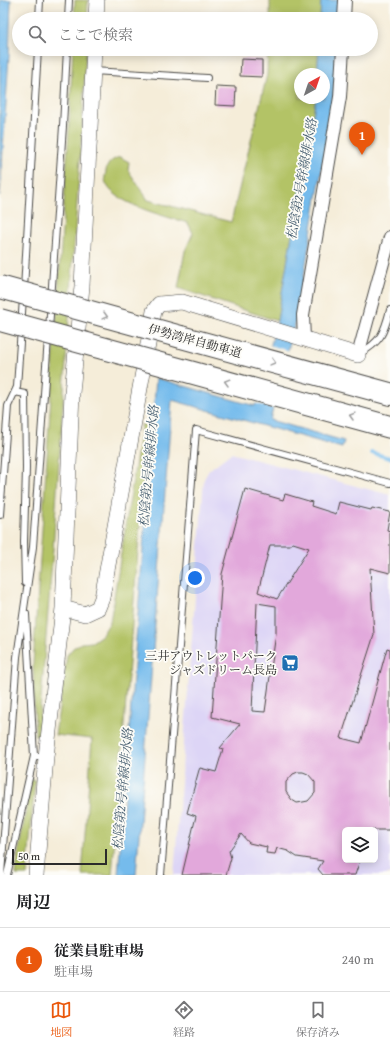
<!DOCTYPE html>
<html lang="ja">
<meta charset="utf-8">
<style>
body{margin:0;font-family:"Gentium Book Plus","Noto Serif JP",serif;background:#f2f2f2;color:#202124}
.controls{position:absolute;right:12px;bottom:12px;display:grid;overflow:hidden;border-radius:6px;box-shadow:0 2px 10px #0003}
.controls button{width:36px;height:36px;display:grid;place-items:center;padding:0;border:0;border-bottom:1px solid #e0e0e0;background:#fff;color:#202124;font:20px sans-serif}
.compass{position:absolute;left:294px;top:68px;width:36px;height:36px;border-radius:50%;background:#fff;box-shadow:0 2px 10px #0003;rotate:40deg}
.scale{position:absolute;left:12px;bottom:10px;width:95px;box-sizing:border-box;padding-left:4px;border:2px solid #2b2b2b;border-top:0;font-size:11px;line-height:14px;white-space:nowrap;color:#2b2b2b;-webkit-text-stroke:3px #fdfcf7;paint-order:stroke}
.you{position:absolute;left:195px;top:578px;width:14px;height:14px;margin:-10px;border:3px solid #fff;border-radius:50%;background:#1a73e8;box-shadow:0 0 0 6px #1a73e833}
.badge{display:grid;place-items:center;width:26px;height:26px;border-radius:50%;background:#ea580c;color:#fff;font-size:13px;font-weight:700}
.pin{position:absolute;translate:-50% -33px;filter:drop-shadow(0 1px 2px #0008)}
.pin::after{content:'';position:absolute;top:21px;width:14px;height:12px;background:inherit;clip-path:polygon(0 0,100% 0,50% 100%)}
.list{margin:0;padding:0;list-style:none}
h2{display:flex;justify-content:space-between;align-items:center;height:52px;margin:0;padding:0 16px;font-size:17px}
h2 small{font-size:13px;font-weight:400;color:#757577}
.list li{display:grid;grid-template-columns:26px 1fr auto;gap:12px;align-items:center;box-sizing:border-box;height:64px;padding:0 16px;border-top:1px solid #e0e0e0}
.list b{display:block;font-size:15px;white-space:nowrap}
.list p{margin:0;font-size:13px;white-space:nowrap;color:#757577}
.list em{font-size:13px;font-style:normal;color:#757577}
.icon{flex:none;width:22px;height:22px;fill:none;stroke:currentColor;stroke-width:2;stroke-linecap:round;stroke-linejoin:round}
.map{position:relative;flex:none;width:390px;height:875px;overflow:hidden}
.search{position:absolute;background:#fff;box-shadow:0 2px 10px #0003;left:12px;right:12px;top:12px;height:44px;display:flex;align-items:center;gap:10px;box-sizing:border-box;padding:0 14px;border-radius:22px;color:#757577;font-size:15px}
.sheet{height:116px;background:#fff}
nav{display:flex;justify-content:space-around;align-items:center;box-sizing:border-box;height:56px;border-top:1px solid #e0e0e0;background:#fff;font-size:11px;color:#757577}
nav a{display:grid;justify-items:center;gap:2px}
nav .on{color:#ea580c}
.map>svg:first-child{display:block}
.built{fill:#ddd5f6;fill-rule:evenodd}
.green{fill:#b3c366;stroke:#6f7748}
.water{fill:#75bbec;stroke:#50738c}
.pier{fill:#f5edd9}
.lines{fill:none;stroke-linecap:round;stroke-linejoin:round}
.stream{stroke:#75bbec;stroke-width:4}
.building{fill:#e2a8db;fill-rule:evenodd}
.service-casing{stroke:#494845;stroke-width:8}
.minor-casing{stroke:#494845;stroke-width:14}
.tertiary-casing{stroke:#494845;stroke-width:16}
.motorway-casing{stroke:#494845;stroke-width:24}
.service{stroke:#fff;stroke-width:6}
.minor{stroke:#fff;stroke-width:12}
.tertiary{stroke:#fff;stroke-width:15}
.motorway{stroke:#fff;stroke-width:22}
.motorway-bridge-casing{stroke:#494845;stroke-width:24;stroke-linecap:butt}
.motorway-bridge{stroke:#fff;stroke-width:22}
.oneway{stroke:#a0a0a0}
.labels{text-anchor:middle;stroke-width:3.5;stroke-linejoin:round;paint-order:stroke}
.street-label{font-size:12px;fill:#2b2b2b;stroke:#fdfcf7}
.poi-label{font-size:12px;fill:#2b2b2b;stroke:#fdfcf7;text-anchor:end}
.water-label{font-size:13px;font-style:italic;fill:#455d6f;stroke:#fdfcf7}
</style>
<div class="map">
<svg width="390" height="875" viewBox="0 0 390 875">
<rect width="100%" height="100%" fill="#fdfcf7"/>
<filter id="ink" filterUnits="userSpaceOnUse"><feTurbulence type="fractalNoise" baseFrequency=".025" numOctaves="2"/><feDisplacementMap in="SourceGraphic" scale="8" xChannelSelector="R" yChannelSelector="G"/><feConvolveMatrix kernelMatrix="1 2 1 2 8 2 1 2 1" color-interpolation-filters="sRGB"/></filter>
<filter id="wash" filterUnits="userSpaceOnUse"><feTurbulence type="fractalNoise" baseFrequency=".012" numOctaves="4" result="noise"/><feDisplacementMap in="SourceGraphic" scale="16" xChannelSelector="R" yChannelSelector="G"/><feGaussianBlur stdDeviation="0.9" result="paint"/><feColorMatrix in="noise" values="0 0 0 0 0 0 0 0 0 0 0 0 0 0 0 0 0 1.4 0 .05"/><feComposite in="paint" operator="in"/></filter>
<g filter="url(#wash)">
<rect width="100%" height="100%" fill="#f5edd9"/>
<path class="built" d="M231 453 390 495V873L386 875H174L204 479 209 470ZM345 830H375V860H345Z"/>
<path class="green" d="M75 0H88L87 19H74Z
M270 0H321L320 19H270Z
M73 49H86L82 130 53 549 38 737 35 736 33 664 69 128Z
M268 49H319L317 74H300V98H316L277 321 178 288 185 251 193 233 188 223C168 217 109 203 105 180 104 178 106 173 106 171 107 163 113 159 120 157L129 162 128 170 148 200 231 222 267 75Z
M142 424 148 426 112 875H82L92 739 55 735 67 655 73 648 81 643 92 642 102 635 110 622Z
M31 780H35L27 875H16L18 855Z"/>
<path class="water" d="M0 0H11L9 56 0 196Z
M321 0H339L338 19H320Z
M319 49H337L334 97 298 311 270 420 344 441 342 448 172 400 136 875H118L156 378 255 406 277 321 316 98H324V74H317Z"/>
<path class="pier" d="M269 345 290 351 275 409 254 403Z"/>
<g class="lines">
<path class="stream" d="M372 453 390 458"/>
</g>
<g id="blocks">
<path class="building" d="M241 59 262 60V77L240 76Z
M216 86 236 87 235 106 215 105Z
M245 489 283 500 285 494 312 502 311 506 336 514 339 502 371 510 372 508 390 512 387 530 390 531V573L370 568 374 635 341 738 361 743 387 648 390 649V826L389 830H345V860H360L355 875H323L318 869 323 861 297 857 288 851 277 848 275 854 266 853 267 847 249 843 241 834 229 851 231 858 226 875H182L196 816 187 813 199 770 200 768 216 772 223 749 220 748 240 724 212 717 222 574ZM293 543 309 548 277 599 258 592 270 545H290ZM257 603 276 606V633L265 712 252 711ZM298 772H303L308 774 315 782V793L308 801 303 802 297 803 292 800 286 792V782L293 774Z"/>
</g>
</g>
<g filter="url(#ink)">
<use href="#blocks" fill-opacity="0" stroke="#494845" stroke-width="1"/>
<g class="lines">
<g class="service-casing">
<path id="service" d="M39 19 40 0
M68 19 69 0
M93 71 207 78
M24 289 38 49
M49 329 63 126 67 49
M359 354C381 342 384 333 390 310
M15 392 25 394 26 468 24 542 25 583
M0 515 8 406 17 387 23 298
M26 614 34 756
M1 875 17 657 33 547 48 338
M7 875 34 756H39
M161 875 196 430 390 483"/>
</g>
<g class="minor-casing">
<path id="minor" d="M344 19 345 0
M304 339 303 315 340 97 343 49
M358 355 390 237"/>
</g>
<g class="tertiary-casing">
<path id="tertiary" d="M96 19 97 0
M63 608 85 614 98 608 102 598 154 311 159 304 182 302 358 355
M36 875 46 757 63 608 72 393 82 286 94 49"/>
</g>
<g class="motorway-casing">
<path id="motorway" d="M181 337 390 394
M168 366 390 427"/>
</g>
<use href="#service" class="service"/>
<use href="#minor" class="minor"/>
<use href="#tertiary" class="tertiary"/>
<use href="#motorway" class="motorway"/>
<g class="motorway-bridge-casing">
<path id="motorway-bridge" d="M0 287 181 337
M0 320 168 366"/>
</g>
<use href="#motorway-bridge" class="motorway-bridge"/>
</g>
<defs><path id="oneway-chevron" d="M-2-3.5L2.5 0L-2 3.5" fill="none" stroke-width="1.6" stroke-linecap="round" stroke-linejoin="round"/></defs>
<g class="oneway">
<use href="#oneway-chevron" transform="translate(105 316) rotate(15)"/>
<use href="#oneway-chevron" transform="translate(273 362) rotate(15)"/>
<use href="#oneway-chevron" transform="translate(227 382) rotate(-165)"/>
<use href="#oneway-chevron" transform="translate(352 416) rotate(-165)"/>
</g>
</g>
<defs>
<g id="supermarket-square" transform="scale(0.9)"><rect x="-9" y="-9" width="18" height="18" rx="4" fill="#1f6fb2" stroke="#fdfcf7"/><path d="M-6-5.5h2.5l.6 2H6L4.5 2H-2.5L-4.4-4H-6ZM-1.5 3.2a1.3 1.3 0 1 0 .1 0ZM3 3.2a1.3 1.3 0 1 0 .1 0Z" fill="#fff"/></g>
</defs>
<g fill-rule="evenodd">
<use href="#supermarket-square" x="290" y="663"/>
</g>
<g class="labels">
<g class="street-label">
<text transform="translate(195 341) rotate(15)" y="4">伊勢湾岸自動車道</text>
</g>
<g class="poi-label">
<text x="277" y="660">三井アウトレットパーク<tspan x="277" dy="14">ジャズドリーム長島</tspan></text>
</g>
<g class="water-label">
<text transform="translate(301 179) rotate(-80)" y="5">松陰第2号幹線排水路</text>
<text transform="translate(148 466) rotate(-85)" y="5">松陰第2号幹線排水路</text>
<text transform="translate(122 789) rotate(-85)" y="5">松陰第2号幹線排水路</text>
</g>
</g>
</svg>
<div class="controls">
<button><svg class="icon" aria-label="layers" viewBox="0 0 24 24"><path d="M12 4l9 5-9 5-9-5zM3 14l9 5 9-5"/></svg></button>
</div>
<svg class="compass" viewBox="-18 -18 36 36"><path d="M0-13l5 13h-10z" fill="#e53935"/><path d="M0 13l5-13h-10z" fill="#757577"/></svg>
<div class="scale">50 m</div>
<div class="you"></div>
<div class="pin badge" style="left:362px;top:155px">1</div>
<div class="search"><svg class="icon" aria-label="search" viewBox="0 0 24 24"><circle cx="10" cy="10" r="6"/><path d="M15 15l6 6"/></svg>ここで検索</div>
</div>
<section class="sheet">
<h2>周辺<small></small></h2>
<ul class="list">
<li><span class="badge">1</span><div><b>従業員駐車場</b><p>駐車場</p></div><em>240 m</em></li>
</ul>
</section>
<nav>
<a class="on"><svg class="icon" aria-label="map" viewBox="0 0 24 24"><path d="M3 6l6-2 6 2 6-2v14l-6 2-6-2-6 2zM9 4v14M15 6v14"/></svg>地図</a>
<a><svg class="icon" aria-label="directions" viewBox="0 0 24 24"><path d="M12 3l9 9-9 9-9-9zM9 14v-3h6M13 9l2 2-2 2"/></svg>経路</a>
<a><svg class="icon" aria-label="saved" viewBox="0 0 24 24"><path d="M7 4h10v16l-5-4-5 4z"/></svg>保存済み</a>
</nav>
